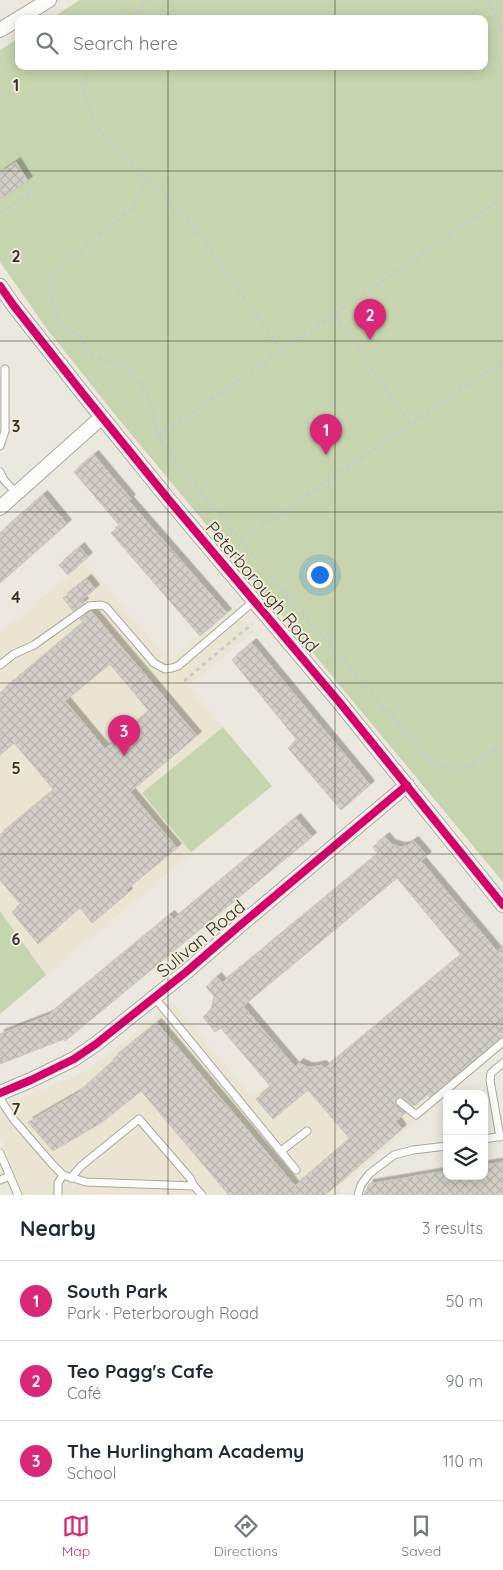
<!DOCTYPE html>
<meta charset="utf-8">
<style>
body{margin:0;font-family:Quicksand,sans-serif;background:#f6f6f7;color:#1f2937}
.controls{position:absolute;right:15px;bottom:15px;display:grid;overflow:hidden;border-radius:10px;box-shadow:0 2px 12px #0003}
.controls button{width:45px;height:45px;display:grid;place-items:center;padding:0;border:0;border-bottom:1px solid #e0e1e3;background:#fff;color:#1f2937;font:25px sans-serif}
.you{position:absolute;left:319px;top:574px;width:18px;height:18px;margin:-12px;border:4px solid #fff;border-radius:50%;background:#1a73e8;box-shadow:0 0 0 8px #1a73e833}
.badge{display:grid;place-items:center;width:32px;height:32px;border-radius:50%;background:#db2777;color:#fff;font-size:16px;font-weight:700}
.pin{position:absolute;translate:-50% -41px;filter:drop-shadow(0 1px 2px #0008)}
.pin::after{content:'';position:absolute;top:26px;width:18px;height:15px;background:inherit;clip-path:polygon(0 0,100% 0,50% 100%)}
.list{margin:0;padding:0;list-style:none}
h2{display:flex;justify-content:space-between;align-items:center;height:65px;margin:0;padding:0 20px;font-size:21px}
h2 small{font-size:16px;font-weight:400;color:#747a83}
.list li{display:grid;grid-template-columns:32px 1fr auto;gap:15px;align-items:center;box-sizing:border-box;height:80px;padding:0 20px;border-top:1px solid #e0e1e3}
.list b{display:block;font-size:19px;white-space:nowrap}
.list p{margin:0;font-size:16px;white-space:nowrap;color:#747a83}
.list em{font-size:16px;font-style:normal;color:#747a83}
.icon{flex:none;width:28px;height:28px;fill:none;stroke:currentColor;stroke-width:2;stroke-linecap:round;stroke-linejoin:round}
.map{position:relative;flex:none;width:503px;height:1195px;overflow:hidden}
.search{position:absolute;background:#fff;box-shadow:0 2px 12px #0003;left:15px;right:15px;top:15px;height:55px;display:flex;align-items:center;gap:12px;box-sizing:border-box;padding:0 18px;border-radius:10px;color:#747a83;font-size:19px}
.sheet{height:305px;background:#fff}
nav{display:flex;justify-content:space-around;align-items:center;box-sizing:border-box;height:70px;border-top:1px solid #e0e1e3;background:#fff;font-size:14px;color:#747a83}
nav a{display:grid;justify-items:center;gap:2px}
nav .on{color:#db2777}
.map>svg:first-child{display:block}
.built{fill:#eae5d2}
.park{fill:#c6d5ae}
.building{fill:url(#building-cross-hatch);stroke:#cbc5bf;fill-rule:evenodd;filter:url(#shadow)}
.lines{fill:none;stroke-linecap:round;stroke-linejoin:round}
.lane-casing{stroke:#aaa8a0;stroke-width:9}
.street-casing{stroke:#aaa8a0;stroke-width:16}
.path{stroke:#cbc9c6;stroke-width:3;stroke-dasharray:4 4;stroke-linecap:butt}
.lane{stroke:#fcfcfa;stroke-width:7}
.street{stroke:#fcfcfa;stroke-width:14}
.cycleway-casing{stroke:#f1ecd9;stroke-width:11}
.cycleway{stroke:#d6006c;stroke-width:8}
.grid{fill:none;stroke:#35332c;stroke-width:1;stroke-opacity:0.55}
.labels{text-anchor:middle;stroke-width:4;stroke-linejoin:round;paint-order:stroke}
.street-label{font-size:18px;fill:#35332c;stroke:#f1ecd9}
.grid-label{font-size:16px;text-anchor:middle;font-weight:bold;fill:#35332c;stroke:#f1ecd9;stroke-width:4;stroke-linejoin:round;paint-order:stroke}
</style>
<div class="map">
<svg width="503" height="1195" viewBox="0 0 503 1195">
<defs>
<pattern id="building-cross-hatch" width="8" height="8" patternUnits="userSpaceOnUse" patternTransform="scale(1.25)"><rect width="8" height="8" fill="#d3cfc8"/><path d="M0 0l8 8M0 8l8-8" fill="none" stroke="#b6b2ac"/></pattern>
<filter id="shadow"><feDropShadow dx="4.5" dy="-4.5" stdDeviation="0" flood-color="#0004"/></filter>
</defs>
<rect width="100%" height="100%" fill="#ebe8df"/>
<path class="built" d="M85 562 169 661 234 607 254 631 188 686 272 786 46 975 0 911V633Z
M503 989V1049L450 1094H447V1096L341 1185V1195H23L0 1137V1106L81 1074 112 1052 172 1002 252 1097 292 1063 295 1066 302 1060 308 1064 322 1065 326 1069Z"/>
<path class="park" d="M80 0H503V882L117 417 47 329 0 262V50L19 38V66H484V19H50Z
M223 727 272 786 191 852 142 793Z
M0 911 46 975 0 1014Z"/>
<path class="building" d="M16 162 28 181 0 199V173Z
M94 455 131 499 129 501 227 613 200 636 111 533 120 526 74 472Z
M43 495 67 524 0 583V533Z
M80 547 88 557 68 575 59 565Z
M87 579 95 589 82 600 84 603 73 611 63 598Z
M91 611 197 736 130 792 177 848 126 890 128 893 92 923 80 908 38 944 12 912 21 905 0 880V835L54 790 14 743 0 755V693L83 623 80 619ZM110 664 149 711 105 749 65 701Z
M252 643 370 785 341 810 288 748 297 740 232 660Z
M296 818 312 837 290 855 65 1041 64 1039 0 1064V1034L49 1015 170 915 174 919Z
M385 837 391 844 400 847 407 846 414 841 427 856 421 861 497 951 503 946V1036L430 1097 428 1094 414 1106 403 1098 400 1097 396 1098 395 1104 405 1113 396 1121 402 1129 325 1195H229L141 1091 101 1123 53 1151 28 1122 78 1093 115 1060 113 1059 157 1023 295 1186 350 1139 308 1090 273 1119 256 1099 271 1087 221 1028 215 1032 203 1017 210 1011 212 1006 214 996 206 987 217 977 222 983 378 854 373 847ZM397 878 461 955 325 1068 322 1065 313 1067H307L299 1063 295 1067 243 1006Z
M503 1162V1195H364L369 1184 447 1171V1176H484V1165Z"/>
<g class="lines">
<g class="lane-casing">
<path id="lane" d="M0 446 5 431V369
M0 472 4 480 16 493
M0 665 14 654 34 645 89 606 101 605 106 607 154 663 165 669 172 668 178 666 254 601
M155 998 296 1170
M0 1099 14 1120 53 1165 63 1175 86 1182 194 1186 202 1195
M400 1102 416 1115 503 1042
M500 1137 490 1080 491 1073 503 1063
M484 1139 503 1136
M281 1151 307 1131
M0 1153 18 1195
M71 1178 81 1166 139 1119 190 1178 194 1186
M0 1180 10 1176
M58 1195V1183L63 1175
M358 1195 361 1185 369 1174 394 1155 413 1150 447 1146"/>
</g>
<g class="street-casing">
<path id="street" d="M0 30 49 0
M0 286 14 306 84 395 169 500 340 703 503 905
M0 508 102 417
M0 1093 31 1080 74 1059 96 1044 186 972 238 927 407 785"/>
</g>
<path class="path" d="M488 0 503 32
M130 19 149 0
M88 66 84 94 101 133 178 210 195 229 282 351
M146 179 134 206 62 266C60 269 57 272 55 275 45 292 52 317 66 328 70 331 77 332 80 336 83 340 85 349 87 354L125 366 150 399 158 436 194 484 275 581 429 760C459 779 477 761 503 745
M0 213 35 190
M335 314 411 425
M158 436 503 198
M181 494 194 484
M241 540 503 361
M184 681 252 624"/>
<use href="#lane" class="lane"/>
<use href="#street" class="street"/>
<g class="cycleway-casing">
<path id="cycleway" d="M0 286 14 306 84 395 169 500 340 703 503 905
M0 1093 31 1080 74 1059 96 1044 186 972 238 927 407 785"/>
</g>
<use href="#cycleway" class="cycleway"/>
</g>
<path class="grid" d="M168 0V19M335 0V19M168 66V1195M335 66V1195M0 171H503M0 341H503M0 512H503M0 683H503M0 854H503M0 1024H503"/>
<g class="labels">
<g class="street-label">
<text transform="translate(262 587) rotate(50)" y="6">Peterborough Road</text>
<text transform="translate(201 939) rotate(-40)" y="6">Sulivan Road</text>
</g>
</g>
<g class="grid-label">
<text x="16" y="91">1</text>
<text x="16" y="262">2</text>
<text x="16" y="432">3</text>
<text x="16" y="603">4</text>
<text x="16" y="774">5</text>
<text x="16" y="945">6</text>
<text x="16" y="1115">7</text>
</g>
</svg>
<div class="controls">
<button><svg class="icon" aria-label="locate" viewBox="0 0 24 24"><circle cx="12" cy="12" r="6"/><path d="M12 2v4M12 18v4M2 12h4M18 12h4"/></svg></button>
<button><svg class="icon" aria-label="layers" viewBox="0 0 24 24"><path d="M12 4l9 5-9 5-9-5zM3 14l9 5 9-5"/></svg></button>
</div>
<div class="you"></div>
<div class="pin badge" style="left:326px;top:455px">1</div>
<div class="pin badge" style="left:370px;top:340px">2</div>
<div class="pin badge" style="left:124px;top:756px">3</div>
<div class="search"><svg class="icon" aria-label="search" viewBox="0 0 24 24"><circle cx="10" cy="10" r="6"/><path d="M15 15l6 6"/></svg>Search here</div>
</div>
<section class="sheet">
<h2>Nearby<small>3 results</small></h2>
<ul class="list">
<li><span class="badge">1</span><div><b>South Park</b><p>Park · Peterborough Road</p></div><em>50 m</em></li>
<li><span class="badge">2</span><div><b>Teo Pagg's Cafe</b><p>Café</p></div><em>90 m</em></li>
<li><span class="badge">3</span><div><b>The Hurlingham Academy</b><p>School</p></div><em>110 m</em></li>
</ul>
</section>
<nav>
<a class="on"><svg class="icon" aria-label="map" viewBox="0 0 24 24"><path d="M3 6l6-2 6 2 6-2v14l-6 2-6-2-6 2zM9 4v14M15 6v14"/></svg>Map</a>
<a><svg class="icon" aria-label="directions" viewBox="0 0 24 24"><path d="M12 3l9 9-9 9-9-9zM9 14v-3h6M13 9l2 2-2 2"/></svg>Directions</a>
<a><svg class="icon" aria-label="saved" viewBox="0 0 24 24"><path d="M7 4h10v16l-5-4-5 4z"/></svg>Saved</a>
</nav>
